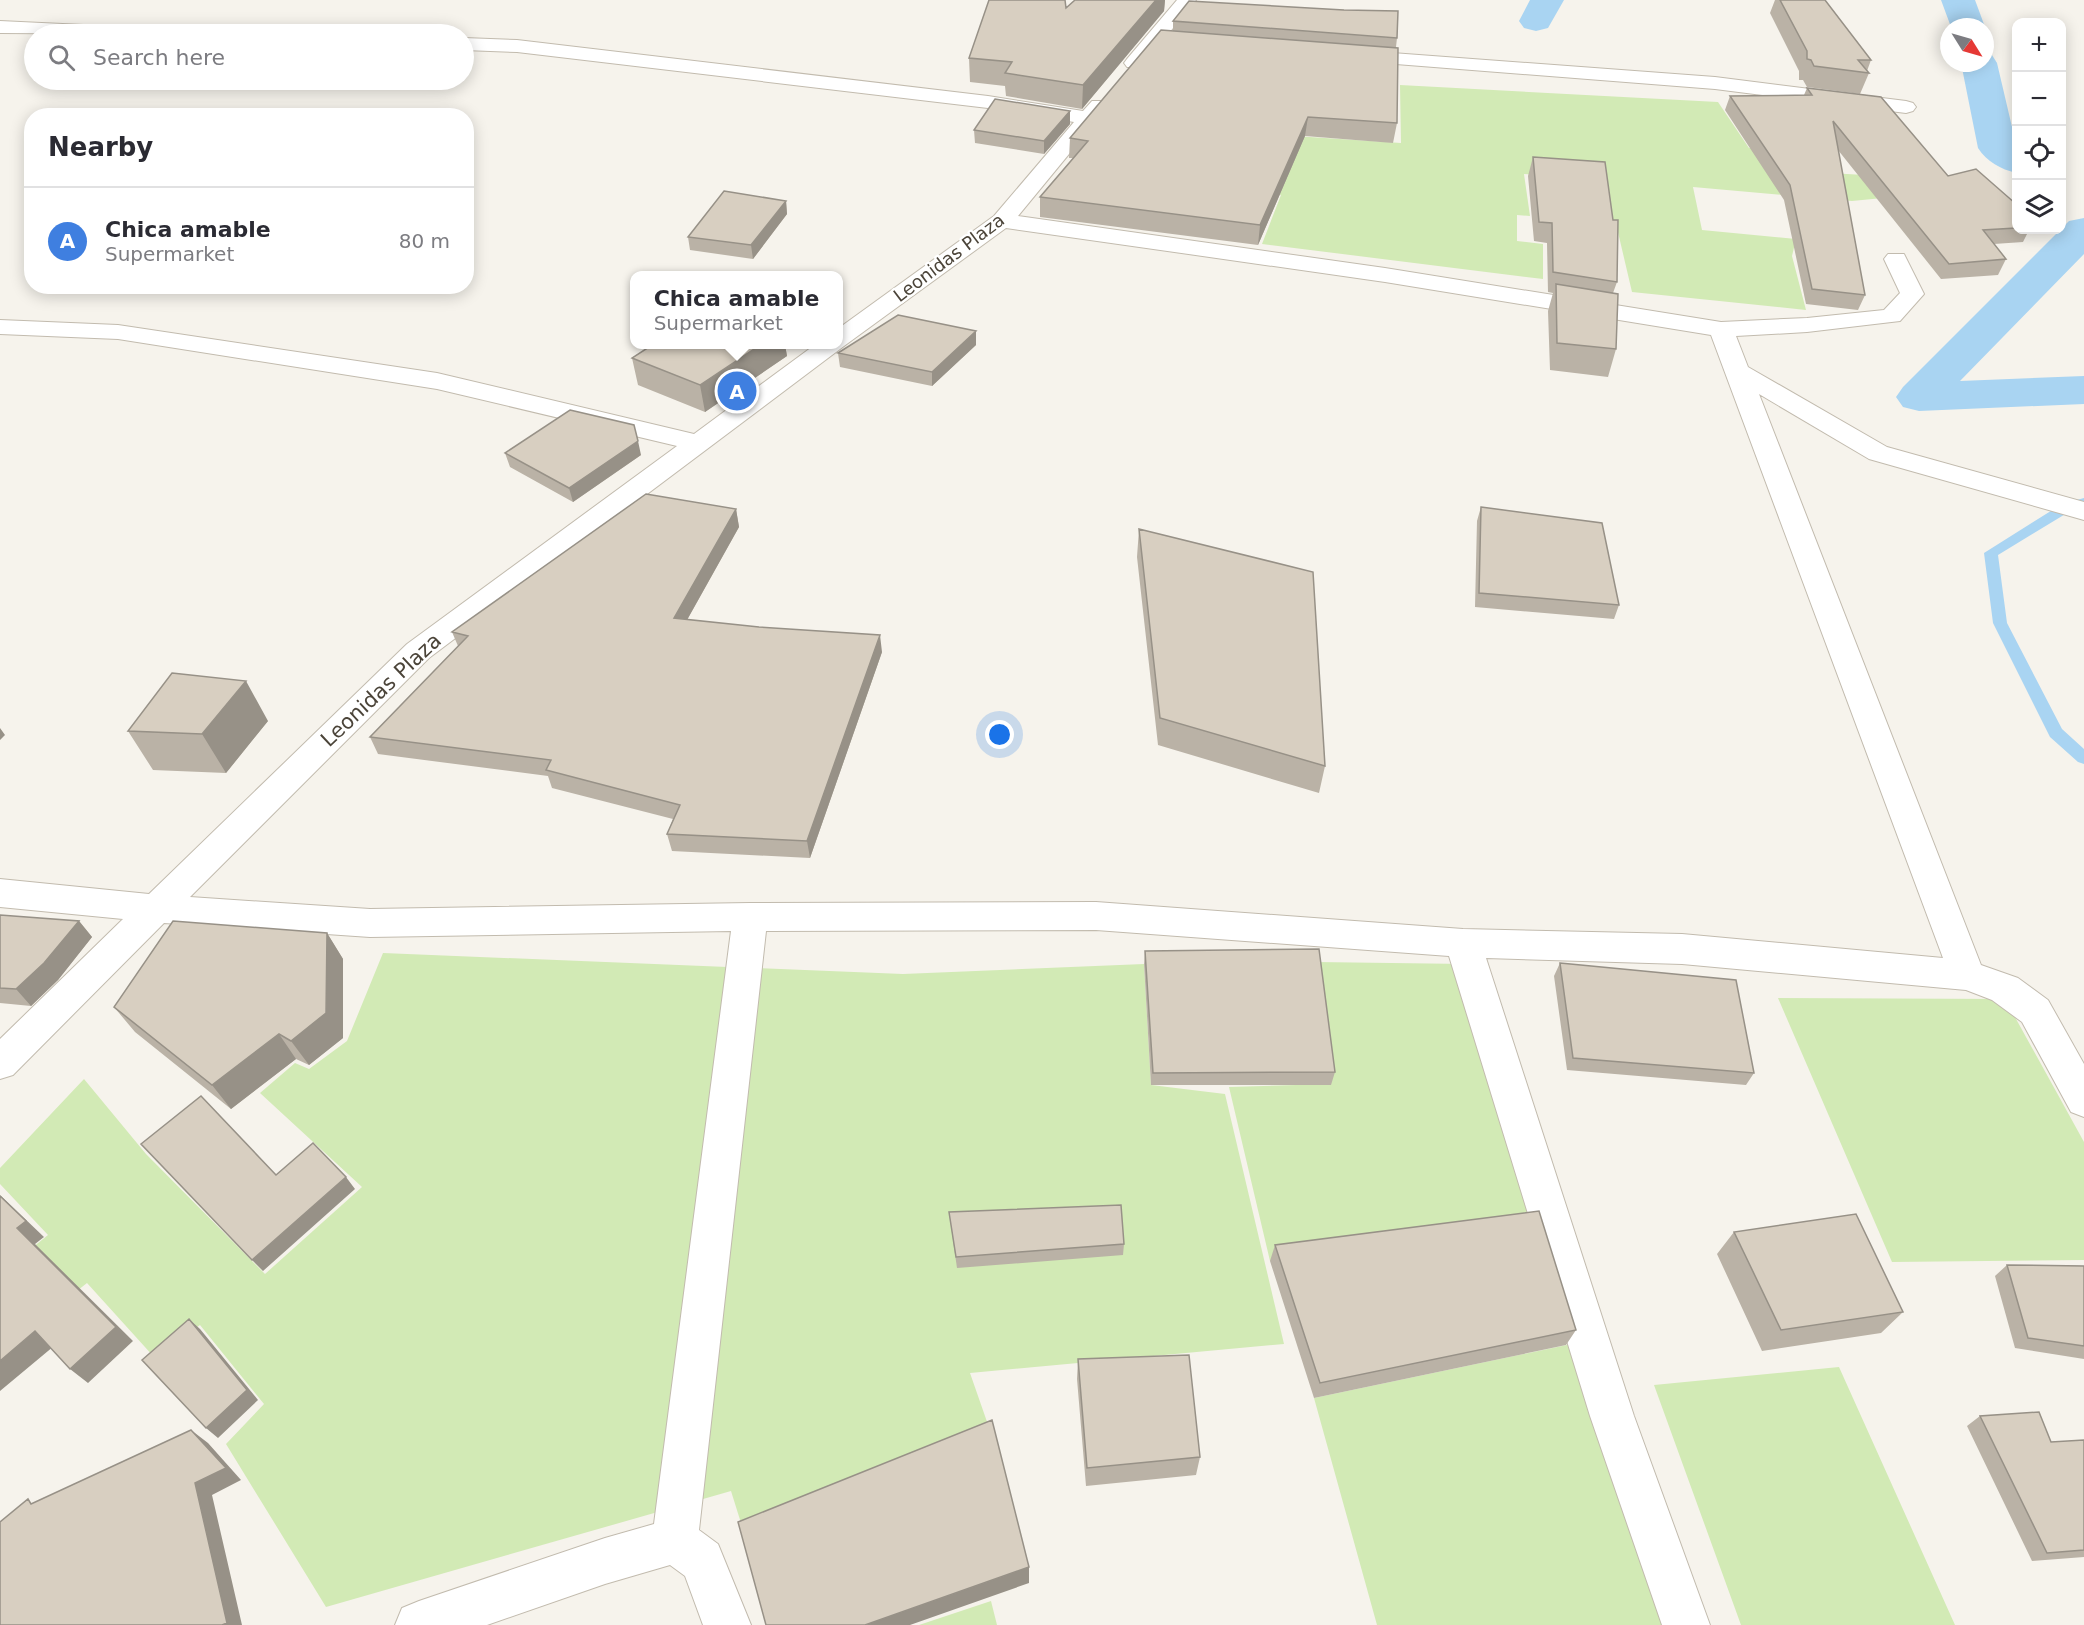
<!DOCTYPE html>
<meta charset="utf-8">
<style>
body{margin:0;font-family:"DejaVu Sans",sans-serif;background:#f7f7f7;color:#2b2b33}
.controls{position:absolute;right:18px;top:18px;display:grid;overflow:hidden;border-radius:12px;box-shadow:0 3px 15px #0003}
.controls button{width:54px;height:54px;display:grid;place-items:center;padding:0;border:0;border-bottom:2px solid #e1e1e2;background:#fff;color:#2b2b33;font:30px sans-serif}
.compass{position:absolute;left:1940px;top:18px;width:54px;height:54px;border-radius:50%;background:#fff;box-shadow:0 3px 15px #0003;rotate:127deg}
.you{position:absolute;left:1000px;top:735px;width:21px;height:21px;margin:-15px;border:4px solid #fff;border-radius:50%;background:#1a73e8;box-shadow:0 0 0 9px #1a73e833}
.badge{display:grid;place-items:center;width:39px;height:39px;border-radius:50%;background:#7c3aed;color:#fff;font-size:20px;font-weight:700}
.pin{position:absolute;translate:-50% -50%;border:3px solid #fff;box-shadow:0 2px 6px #0006}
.popup{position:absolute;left:630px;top:271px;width:213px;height:78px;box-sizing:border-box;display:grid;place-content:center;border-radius:12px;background:#fff;filter:drop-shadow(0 2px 4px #0005);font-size:20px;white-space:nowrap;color:#7c7c81}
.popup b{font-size:22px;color:#2b2b33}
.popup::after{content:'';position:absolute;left:50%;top:100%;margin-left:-12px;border:12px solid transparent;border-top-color:#fff}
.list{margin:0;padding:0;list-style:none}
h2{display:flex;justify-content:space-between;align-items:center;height:78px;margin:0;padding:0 24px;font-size:26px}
h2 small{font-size:20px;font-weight:400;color:#7c7c81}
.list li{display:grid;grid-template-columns:39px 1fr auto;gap:18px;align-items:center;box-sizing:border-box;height:108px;padding:0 24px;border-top:2px solid #e1e1e2}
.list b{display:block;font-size:22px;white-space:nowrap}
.list p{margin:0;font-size:20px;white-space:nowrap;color:#7c7c81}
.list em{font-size:20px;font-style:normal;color:#7c7c81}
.icon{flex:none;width:33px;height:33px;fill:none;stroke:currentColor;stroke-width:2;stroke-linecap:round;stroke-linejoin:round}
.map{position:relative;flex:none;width:2084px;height:1625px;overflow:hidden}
.search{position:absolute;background:#fff;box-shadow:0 3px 15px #0003;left:24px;top:24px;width:450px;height:66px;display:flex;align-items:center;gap:15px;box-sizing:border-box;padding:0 21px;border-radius:33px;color:#7c7c81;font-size:22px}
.panel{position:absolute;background:#fff;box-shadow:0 3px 15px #0003;left:24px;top:108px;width:450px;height:186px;border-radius:24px}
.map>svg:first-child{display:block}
.green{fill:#d2eab5}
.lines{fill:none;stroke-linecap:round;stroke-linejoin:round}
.stream{fill:#a9d4f2;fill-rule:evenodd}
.canal{fill:#a9d4f2;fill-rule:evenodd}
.street-casing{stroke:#c2bbae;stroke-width:2}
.street{fill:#fff;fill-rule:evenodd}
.wall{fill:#bab2a6}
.shaded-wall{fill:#979187}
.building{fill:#d8cfc1;stroke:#979187;stroke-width:1.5}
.labels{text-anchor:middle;stroke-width:4.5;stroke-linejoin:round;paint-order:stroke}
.far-street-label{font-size:18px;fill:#4b4439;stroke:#fff}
.street-label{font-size:21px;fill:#4b4439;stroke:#fff}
</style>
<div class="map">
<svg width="2084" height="1625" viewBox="0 0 2084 1625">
<rect width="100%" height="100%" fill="#f6f3ec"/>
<path class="green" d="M1400 85 1718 102 1749 148 1808 146 1830 173 1864 175 1893 197 1852 201 1693 187 1702 230 1796 239 1792 256 1806 310 1632 292 1617 228 1609 216 1602 179 1524 174 1530 216 1517 215V241L1543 244V279L1262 244 1281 195 1210 186 1279 135 1401 143Z
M383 953 903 974 1144 964 1151 1085 1225 1094 1284 1344 970 1373 993 1439 746 1539 731 1491 326 1607 226 1444 264 1404 200 1325 154 1357 87 1283 0 1352V1274L48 1235 0 1184V1168L84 1079 146 1154 265 1274 362 1187 260 1093 295 1063 309 1069 347 1041Z
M1316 962 1467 964 1551 1225 1270 1261 1229 1087 1331 1084Z
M1778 998 2005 999 2084 1142V1260L1892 1262Z
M1586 1341 1698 1625H1377L1314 1398Z
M1839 1367 1955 1625H1741L1654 1385Z
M991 1601 997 1625H919Z"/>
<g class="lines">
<path class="stream" d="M2084 498V507L2072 510 1998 555 2007 623 2062 729 2084 749V764L2078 762 2050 737 1993 623 1984 553 2062 504Z"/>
<path class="canal" d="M1530 0H1564L1548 28 1536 31 1524 28 1519 21Z
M1941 0H1975L1985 27H1951Z
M1985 54 1992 55 1997 63 2016 144V173C2001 169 1987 162 1978 148L1961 63H1985Z
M2084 218V254L1960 381 2084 376V404L1919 411 1903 407 1896 397 1903 387 2069 221Z"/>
<g class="street-casing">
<path id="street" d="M1177 0H1196L1141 67H1127L1124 63 1127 59Z
M0 21 146 28 156 34 0 33Z
M464 38 517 40 988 96 1083 111 1092 101H1106L1109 105 1106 109 1018 216 1385 268 1721 322 1807 318 1884 310 1900 293 1884 259 1888 254H1904L1924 294 1900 321 1807 332 1736 336 1748 367 1887 447 2084 502V520L1869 459 1759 394 1981 965 2018 978 2048 1000 2084 1064V1117L2071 1112 2022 1022 1992 1000 1966 990 1682 964 1486 958 1634 1416 1710 1625H1662L1590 1416 1449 956 1096 930 766 931 699 1530 718 1544 751 1625H703L685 1576 670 1565 605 1584 487 1625H395L402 1608 419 1601 605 1538 654 1524 731 931 370 937 164 923 13 1075 0 1079V1039L123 919 0 907V879L149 894 407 644 677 446 437 389 118 339 0 334V320L118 325 437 373 694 434 816 344H839V328L994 216 1074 122 988 108 517 52 464 50ZM1006 228 1385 282 1711 335 1943 958 1682 934 1463 929 1096 902 750 903 370 909 190 897 429 658 844 346Z
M1352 50 1715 77 1906 101 1913 103 1916 107 1913 111 1906 113 1715 89 1345 60 1342 56Z"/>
</g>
<use href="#street" class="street"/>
</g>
<path class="wall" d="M1075 0H1165L1164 11 1082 109 1006 96 1005 86 970 82 969 58 1066 8Z
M1775 0H1825L1871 60 1867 71 1869 73 1860 94 1807 87 1803 80H1799V71L1770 13Z
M1173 21 1397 38 1396 47 1397 123 1393 143 1305 136 1258 245 1040 217V197L1073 158H1069L1070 138 1173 31Z
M1807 88 1948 176 2016 204V230H2029L2023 242 1994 244 2006 259 1998 275 1941 279 1838 150 1865 295 1858 310 1806 304 1784 200 1725 110 1730 96 1804 95Z
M1070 111V124L1044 154 975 143 974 130Z
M1533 157 1617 282 1613 293 1616 349 1608 377 1550 370 1548 311 1553 293 1548 292 1547 243 1534 241 1528 176Z
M786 201 787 214 753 259 690 250 688 237Z
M652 345H785L787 356 705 412 638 385 632 358Z
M976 345 932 386 840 367 838 353Z
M505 453 641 455 573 502 510 467Z
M1481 507 1619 605 1614 619 1475 607 1477 521Z
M736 509 739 527 687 620 882 652 810 858 672 851 667 834 673 819 552 788 548 776 378 754 370 737 458 646 452 632Z
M1139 529 1325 766 1319 793 1158 745 1137 557Z
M268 721 226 773 153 770 128 731Z
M0 915 79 921 92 937 58 980 31 1006 0 1003Z
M327 933 343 959V1038L309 1065 296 1059 231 1109 135 1032 114 1007Z
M1145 951 1335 1072 1331 1085H1151L1144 964Z
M1560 963 1754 1073 1746 1085 1567 1070 1554 976Z
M949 1212 1124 1244 1123 1255 957 1268Z
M1734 1232 1903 1312 1881 1333 1762 1351 1717 1254Z
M1275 1245 1576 1330 1566 1345 1314 1398 1270 1261Z
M2007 1265 2084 1266V1359L2015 1348 1995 1276Z
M1078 1359 1200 1457 1196 1475 1086 1486 1077 1379Z
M1980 1416 2051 1442 2084 1440V1557L2032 1561 1967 1426Z"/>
<path class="shaded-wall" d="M1155 0H1165L1164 11 1082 109 1083 85Z
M1070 111V124L1044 154V141Z
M1308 117 1305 136 1258 245 1260 225Z
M786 201 787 214 753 259 751 245Z
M976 331V345L932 386V372Z
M760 345H785L787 356 705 412 700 385Z
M638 441 641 455 573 502 569 488Z
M736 509 739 527 678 636 674 618Z
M880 635 882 652 810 858 807 841Z
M246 681 268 721 226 773 202 734Z
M0 728 5 735 0 740Z
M79 921 92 937 58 980 31 1006 16 989Z
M327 933 343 959V1038L309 1065 291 1041Z
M279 1034 296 1059 231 1109 212 1085Z
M346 1177 355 1189 263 1271 252 1260Z
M0 1195 44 1237 35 1244 133 1341 88 1383 70 1369 17 1228Z
M189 1319 200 1329 258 1400 218 1438 206 1428Z
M35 1331 54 1346 0 1391V1361Z
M191 1430 208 1443 241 1480 212 1495 242 1625H222L195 1483Z
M1029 1567V1583L910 1625H865Z"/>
<path class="building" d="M989 0H1065L1066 8 1075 0H1156L1083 85 1005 73 1012 62 969 58Z
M1780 0H1825L1871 60H1858L1869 73 1814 66 1811 60 1807 59V51Z
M1189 1 1344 10 1398 11 1397 38 1173 21Z
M1161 30 1398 48 1397 123 1308 117 1260 225 1040 197 1088 141 1070 138Z
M1807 88 1881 97 1948 176 1976 169 2016 204V228L1983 230 2006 259 1949 264 1833 121 1865 295 1812 289 1790 185 1730 96 1812 95Z
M995 99 1070 111 1044 141 974 130Z
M1533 157 1605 162 1613 220H1618L1617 282 1553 272 1552 223 1539 222Z
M724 191 786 201 751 245 688 237Z
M1556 284 1618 294 1616 349 1557 343Z
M898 315 976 331 932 372 838 353Z
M652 345H760L700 385 632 358Z
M570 410 634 425 638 441 569 488 505 453Z
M646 494 736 509 674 618 759 627 880 635 807 841 667 834 680 805 546 770 551 760 370 737 468 636 452 632Z
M1481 507 1602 523 1619 605 1479 593Z
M1139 529 1313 572 1325 766 1160 718Z
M172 673 246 681 202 734 128 731Z
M0 915 79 921 44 963 16 989 0 988Z
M173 921 327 933 326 1013 291 1041 279 1034 212 1085 114 1007Z
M1319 949 1335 1072 1153 1073 1145 951Z
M1560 963 1736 980 1754 1073 1573 1058Z
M201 1096 276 1175 313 1143 346 1177 252 1260 141 1144Z
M0 1196 26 1221 17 1228 116 1327 70 1369 35 1331 0 1361Z
M1121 1205 1124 1244 956 1257 949 1212Z
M1539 1211 1576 1330 1320 1383 1275 1245Z
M1856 1214 1903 1312 1781 1330 1734 1232Z
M2007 1265 2084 1266V1346L2028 1338Z
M189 1319 247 1390 206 1428 142 1360Z
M1189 1355 1200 1457 1087 1468 1078 1359Z
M2039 1412 2051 1442 2084 1440V1550L2047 1553 1980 1416Z
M992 1420 1029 1567 865 1625H766L738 1522Z
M191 1430 226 1468 195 1483 227 1623 222 1625H0V1522L28 1499 31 1504Z"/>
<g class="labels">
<g class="far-street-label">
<text transform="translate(949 258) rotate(-37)" y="6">Leonidas Plaza</text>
</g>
<g class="street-label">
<text transform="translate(381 690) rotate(-43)" y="7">Leonidas Plaza</text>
</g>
</g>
</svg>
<div class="controls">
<button>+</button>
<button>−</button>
<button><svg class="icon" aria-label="locate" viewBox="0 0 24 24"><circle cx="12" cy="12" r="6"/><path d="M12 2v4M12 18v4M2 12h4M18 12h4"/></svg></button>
<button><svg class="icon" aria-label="layers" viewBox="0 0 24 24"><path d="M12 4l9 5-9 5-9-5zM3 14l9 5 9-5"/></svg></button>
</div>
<svg class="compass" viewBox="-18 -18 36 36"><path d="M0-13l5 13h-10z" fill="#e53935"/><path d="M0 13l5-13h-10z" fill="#7c7c81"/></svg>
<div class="you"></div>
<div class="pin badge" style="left:737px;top:391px;background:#3f7fe0">A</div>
<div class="popup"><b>Chica amable</b>Supermarket</div>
<div class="search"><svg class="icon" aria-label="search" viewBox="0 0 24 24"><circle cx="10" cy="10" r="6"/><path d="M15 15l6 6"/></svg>Search here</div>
<section class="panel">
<h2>Nearby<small></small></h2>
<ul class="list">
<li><span class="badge" style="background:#3f7fe0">A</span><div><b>Chica amable</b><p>Supermarket</p></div><em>80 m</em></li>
</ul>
</section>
</div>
